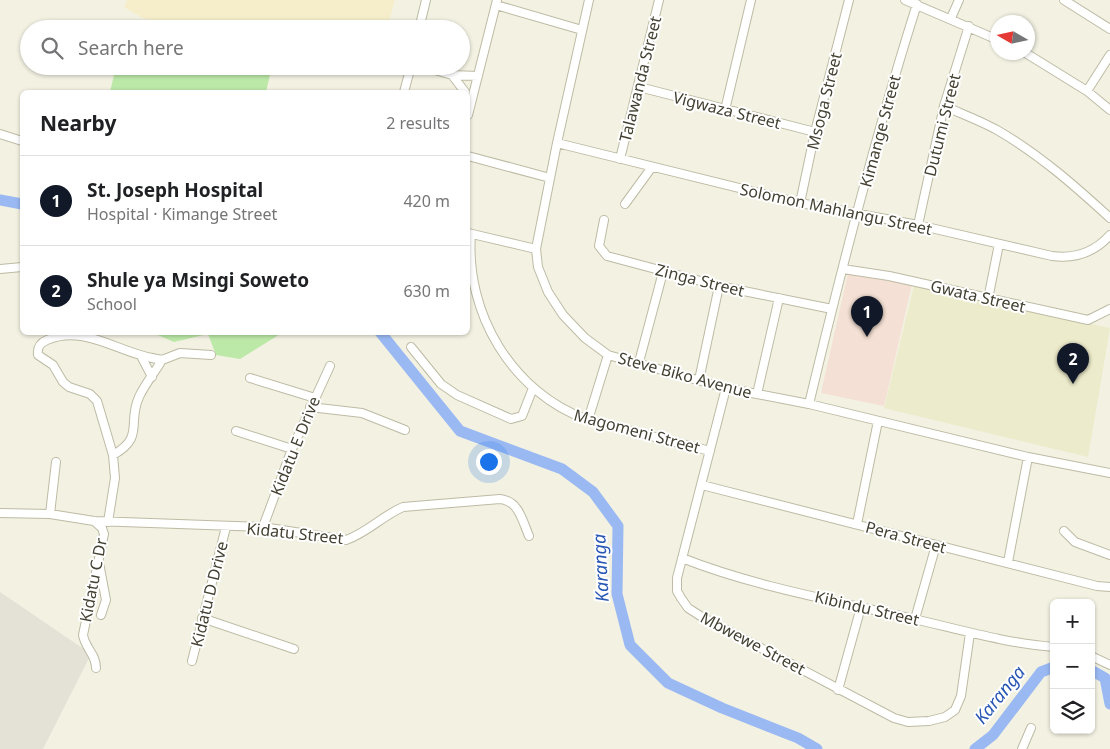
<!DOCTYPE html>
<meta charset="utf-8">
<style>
body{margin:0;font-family:"Noto Sans",sans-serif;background:#f2f2f2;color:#202124}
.controls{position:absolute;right:15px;bottom:15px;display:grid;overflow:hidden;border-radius:8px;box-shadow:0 1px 4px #0004}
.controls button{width:45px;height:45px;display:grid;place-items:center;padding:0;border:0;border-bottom:1px solid #e0e0e0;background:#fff;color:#202124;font:25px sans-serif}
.compass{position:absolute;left:990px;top:15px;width:45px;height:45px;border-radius:50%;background:#fff;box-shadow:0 1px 4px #0004;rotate:279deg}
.you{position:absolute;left:488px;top:461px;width:18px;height:18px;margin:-12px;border:4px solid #fff;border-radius:50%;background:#1a73e8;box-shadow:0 0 0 8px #1a73e833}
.badge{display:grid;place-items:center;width:32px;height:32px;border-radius:50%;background:#111827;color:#fff;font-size:16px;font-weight:700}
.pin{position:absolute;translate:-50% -41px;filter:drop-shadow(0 1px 2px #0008)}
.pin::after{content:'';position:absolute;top:26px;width:18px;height:15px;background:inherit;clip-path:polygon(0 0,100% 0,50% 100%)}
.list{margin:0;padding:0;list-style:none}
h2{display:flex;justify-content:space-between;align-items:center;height:65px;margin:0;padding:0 20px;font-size:21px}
h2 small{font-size:16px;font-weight:400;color:#757577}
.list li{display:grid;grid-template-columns:32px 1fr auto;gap:15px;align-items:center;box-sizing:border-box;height:90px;padding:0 20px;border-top:1px solid #e0e0e0}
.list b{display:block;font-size:19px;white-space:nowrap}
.list p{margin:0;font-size:16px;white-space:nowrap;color:#757577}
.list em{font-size:16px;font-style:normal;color:#757577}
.icon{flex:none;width:28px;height:28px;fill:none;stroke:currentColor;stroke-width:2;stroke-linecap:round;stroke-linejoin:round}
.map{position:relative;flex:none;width:1110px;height:749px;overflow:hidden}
.search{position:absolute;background:#fff;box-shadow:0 1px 4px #0004;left:20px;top:20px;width:450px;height:55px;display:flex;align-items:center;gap:12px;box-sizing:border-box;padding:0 18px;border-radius:28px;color:#757577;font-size:19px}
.panel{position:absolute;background:#fff;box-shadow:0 1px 4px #0004;left:20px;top:90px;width:450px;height:245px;border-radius:8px}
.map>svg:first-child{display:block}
.commercial{fill:#f6eecb}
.industrial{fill:#e4e1d7}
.education{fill:#ecebcb}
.medical{fill:#f4e0d4}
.green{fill:#bce9a8}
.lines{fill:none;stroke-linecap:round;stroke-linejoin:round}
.river{stroke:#9ab9f3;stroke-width:11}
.minor-casing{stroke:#bebba4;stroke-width:10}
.minor{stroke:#fff;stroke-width:8}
.labels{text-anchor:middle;stroke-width:4;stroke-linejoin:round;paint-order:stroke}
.street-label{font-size:16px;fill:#444132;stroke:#fff}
.water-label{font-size:18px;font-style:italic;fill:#2856b3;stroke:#fff}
</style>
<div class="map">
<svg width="1110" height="749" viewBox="0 0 1110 749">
<rect width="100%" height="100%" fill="#f2f1e2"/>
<path class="commercial" d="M127 0H395L387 29H187L143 18 124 7Z"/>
<path class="industrial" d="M0 592 91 654 43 749H0Z"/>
<path class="education" d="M914 286 1110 328 1088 457 884 408Z"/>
<path class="medical" d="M849 269 913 280 884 406 821 393Z"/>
<path class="green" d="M116 66H272L266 92H110Z
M153 333H152H282L240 359 216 355 208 334 174 342Z"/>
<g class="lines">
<path class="river" d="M0 200 22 204
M380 332 460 431 562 469 593 492 618 526 617 594 630 645 668 683 722 708 798 738 817 749
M1091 670 1105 678 1110 704
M975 749 993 735 1041 672 1054 667"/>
<g class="minor-casing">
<path id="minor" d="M589 0 557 143 536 249 538 267 548 292 563 315 585 338 608 355 726 388 809 404 1028 457 1110 473
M905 0 998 40
M1064 0 1110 29
M496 5 582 30
M951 18 959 0
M419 29 426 0
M1024 52 1087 91 1110 110
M421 66 452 75 478 76
M452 75 465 92
M639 87 815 132
M1087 91 1110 55
M404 92 411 66
M944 106C962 114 981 121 997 130 1039 154 1075 186 1110 218
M725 110 751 0
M468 115 497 0
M0 134 22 141
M557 143 800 203 918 225 1052 256C1075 259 1094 253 1110 235
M468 156 550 178
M620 159 659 0
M800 203 815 132 849 0
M625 204 652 167
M604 220 599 246 607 256 719 286 832 309
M918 225 944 106 969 26
M468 233 536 249
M471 234C465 313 512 393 588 420L710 451
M0 269 22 267
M843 269 889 276 1088 320 1110 309
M988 299 999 244
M411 347 441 384 457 395 511 419 522 416 533 388
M141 356 152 377
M639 362 663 272
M250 378 315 398
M699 380 719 286
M726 388 677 578V591L681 598 688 608 702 617 894 718 908 722 929 721 945 717 955 710 961 696 970 633
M757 394 779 298
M809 404C841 270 875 136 917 4
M310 407 362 413 405 430
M588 420 608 355
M236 431 292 449
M113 455C145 437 127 423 139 397 145 384 155 372 162 360
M702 485 1097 586 1110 587
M0 513 50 514 94 521 263 527 346 540C367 533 382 516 403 507L500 499C519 501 522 520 529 536
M50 514 56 462
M94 521 102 528 104 534 83 635C85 648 96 654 96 668
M108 522 115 478 113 455 97 401 90 394 69 387 63 382 53 365 38 355C37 347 40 343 47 340 83 324 118 352 152 358L162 360 180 353 211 355
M857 524 878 421
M263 527 292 449 330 366
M1064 531 1075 542 1110 555
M682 558C753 586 831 600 905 617 955 628 1003 643 1054 647
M1008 562 1028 457
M99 563 106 600 101 615
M202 618 294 649
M915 619 936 545
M1091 656 1110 665
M192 661 226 527
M838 690 861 607
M1022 749 1031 728"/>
</g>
<use href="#minor" class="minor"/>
</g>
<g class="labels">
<g class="street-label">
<text transform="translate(640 79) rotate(-76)" y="6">Talawanda Street</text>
<text transform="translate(824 101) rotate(-76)" y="6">Msoga Street</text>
<text transform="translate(727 110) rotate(14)" y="6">Vigwaza Street</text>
<text transform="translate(942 125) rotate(-76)" y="6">Dutumi Street</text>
<text transform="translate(880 131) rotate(-75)" y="6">Kimange Street</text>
<text transform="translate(836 209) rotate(12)" y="6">Solomon Mahlangu Street</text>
<text transform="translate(700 280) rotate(14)" y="6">Zinga Street</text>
<text transform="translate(978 296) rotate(13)" y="6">Gwata Street</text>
<text transform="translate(685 375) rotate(15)" y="6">Steve Biko Avenue</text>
<text transform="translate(637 431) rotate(15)" y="6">Magomeni Street</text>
<text transform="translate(295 446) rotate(-68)" y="6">Kidatu E Drive</text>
<text transform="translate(295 533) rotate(6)" y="6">Kidatu Street</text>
<text transform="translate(906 537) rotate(15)" y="6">Pera Street</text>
<text transform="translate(93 580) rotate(-79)" y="6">Kidatu C Dr</text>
<text transform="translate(209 594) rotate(-76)" y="6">Kidatu D Drive</text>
<text transform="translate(867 608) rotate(13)" y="6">Kibindu Street</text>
<text transform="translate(753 643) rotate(28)" y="6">Mbwewe Street</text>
</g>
<g class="water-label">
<text transform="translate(601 568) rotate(-93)" y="6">Karanga</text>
<text transform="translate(1000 695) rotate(-51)" y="6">Karanga</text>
</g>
</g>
</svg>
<div class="controls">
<button>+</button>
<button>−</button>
<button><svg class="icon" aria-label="layers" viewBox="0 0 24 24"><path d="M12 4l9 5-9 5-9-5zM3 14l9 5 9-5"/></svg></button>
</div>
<svg class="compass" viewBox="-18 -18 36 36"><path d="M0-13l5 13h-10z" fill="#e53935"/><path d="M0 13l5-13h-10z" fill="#757577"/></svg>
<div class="you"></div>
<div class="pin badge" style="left:867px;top:337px">1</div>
<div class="pin badge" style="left:1073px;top:384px">2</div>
<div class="search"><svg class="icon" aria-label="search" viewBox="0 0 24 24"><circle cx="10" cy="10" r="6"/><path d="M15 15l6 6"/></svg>Search here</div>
<section class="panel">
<h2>Nearby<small>2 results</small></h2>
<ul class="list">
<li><span class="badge">1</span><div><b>St. Joseph Hospital</b><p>Hospital · Kimange Street</p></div><em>420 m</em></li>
<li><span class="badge">2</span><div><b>Shule ya Msingi Soweto</b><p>School</p></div><em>630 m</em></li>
</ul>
</section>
</div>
